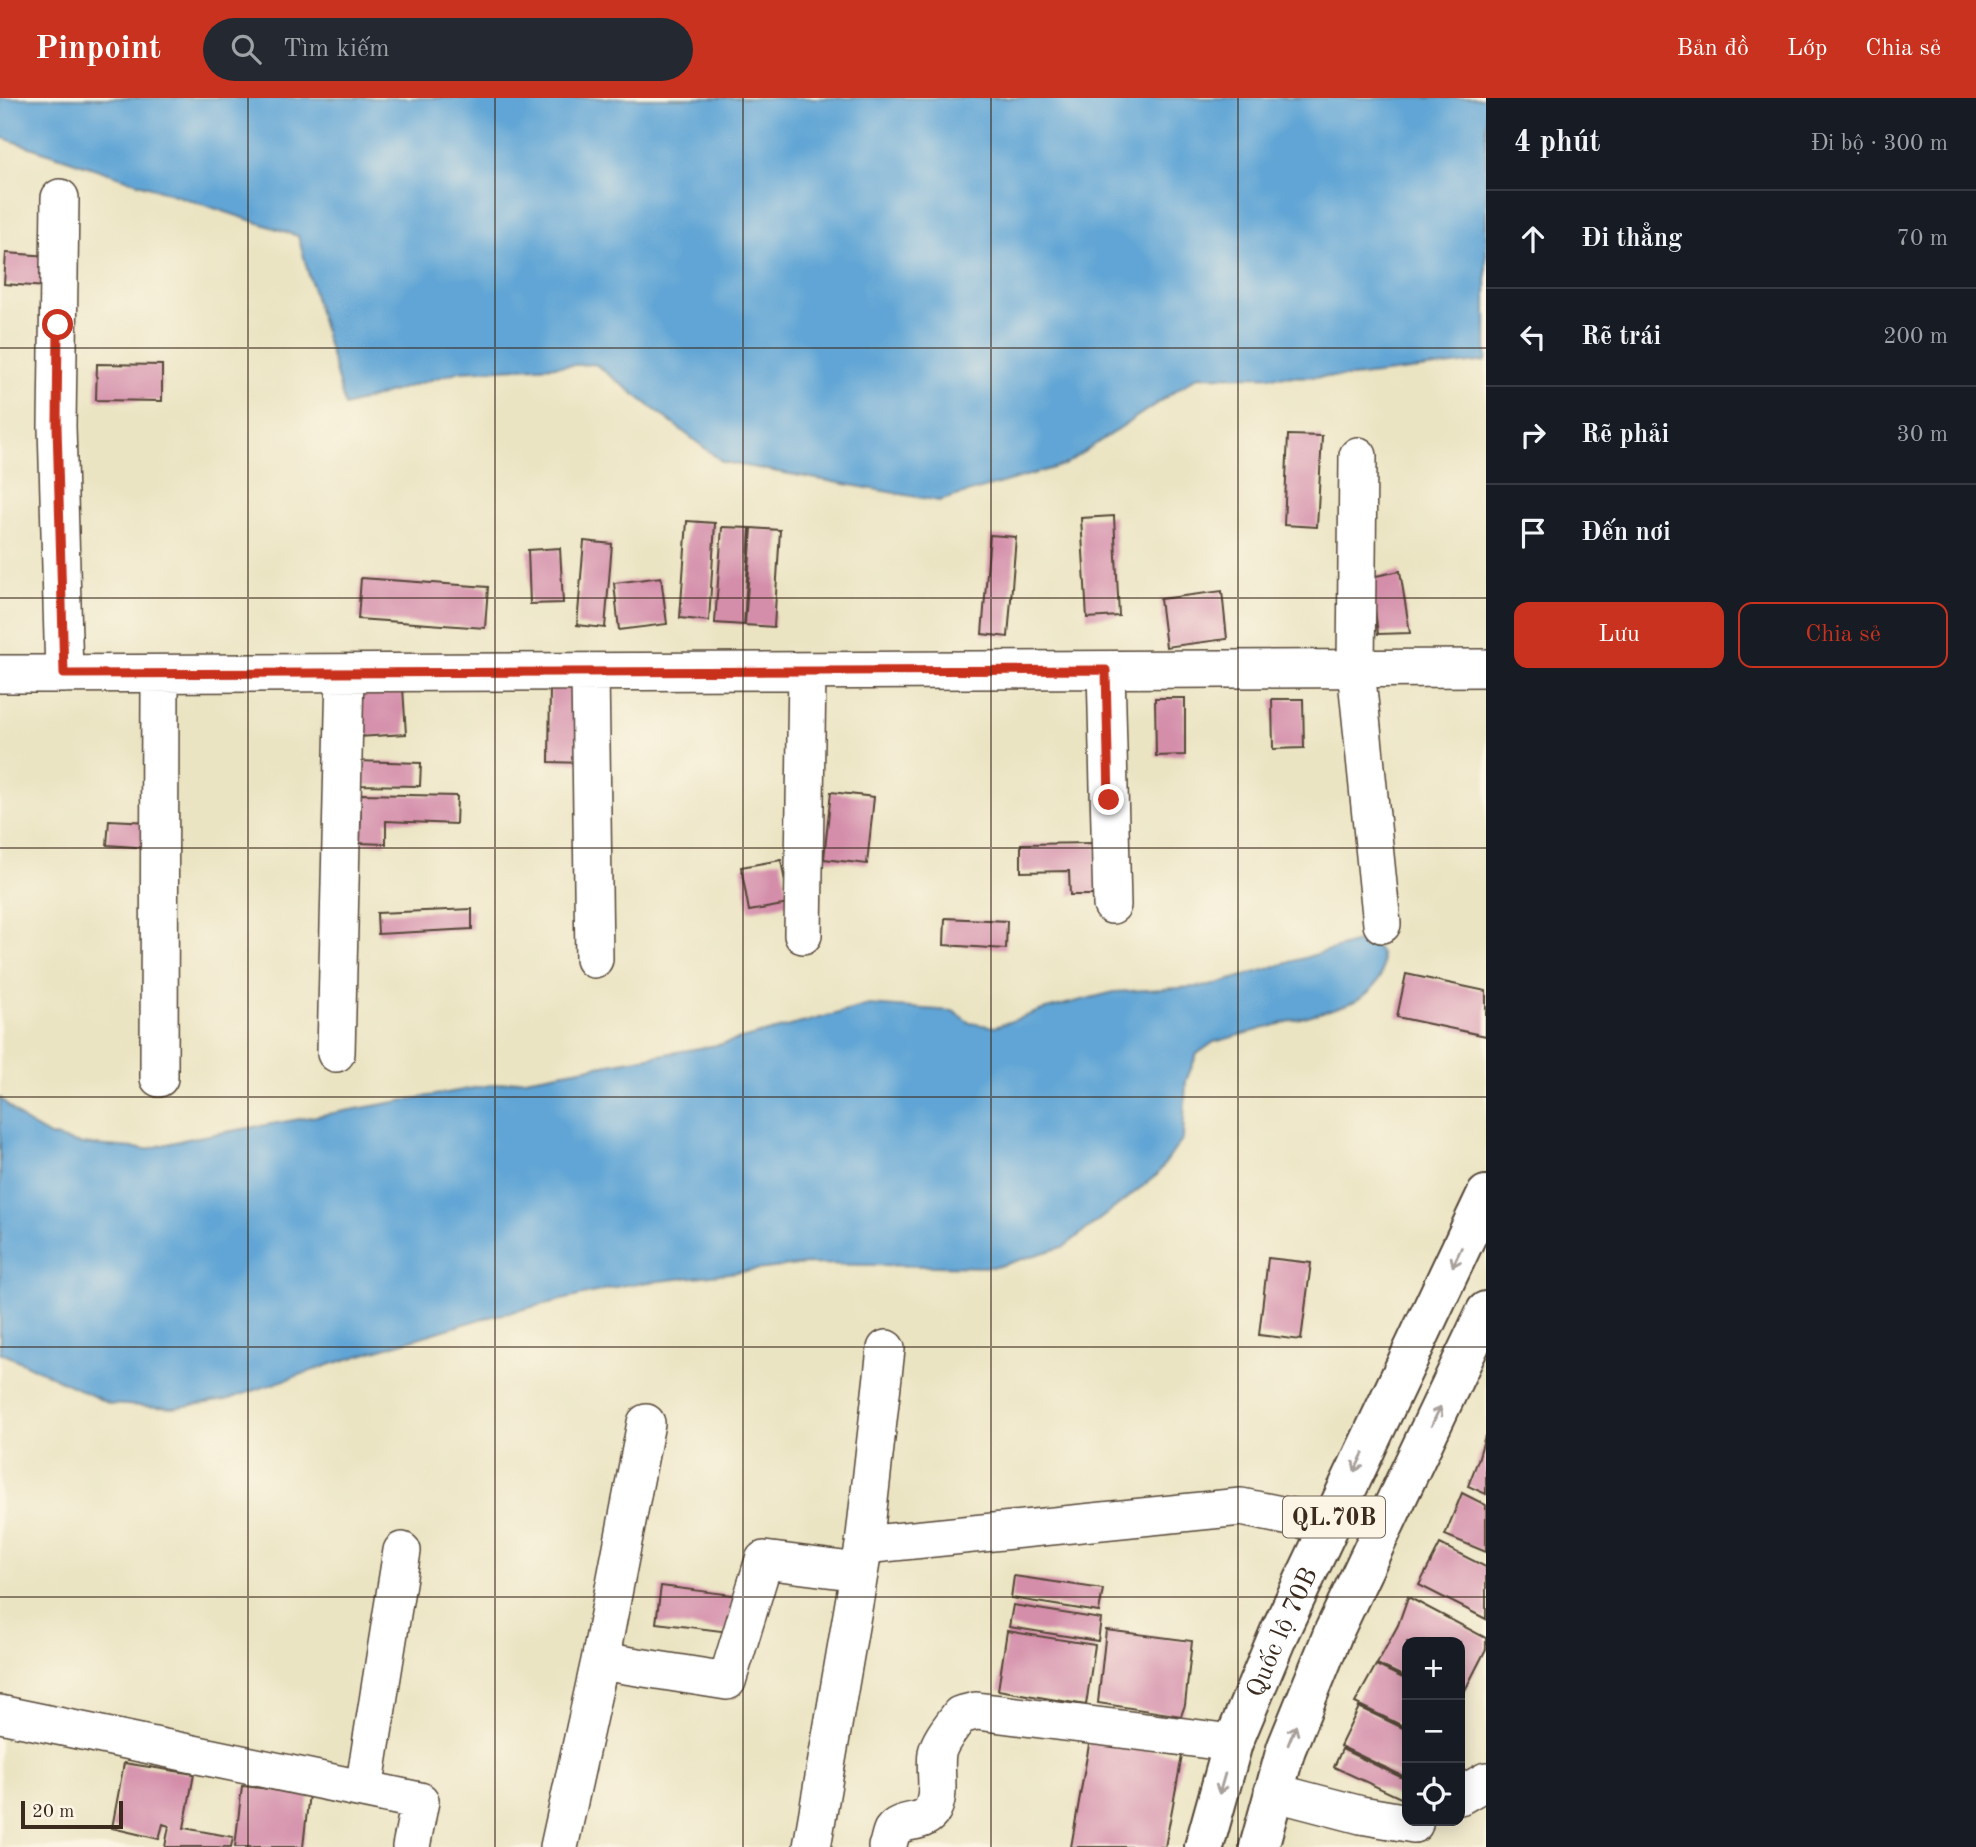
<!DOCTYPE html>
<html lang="vi">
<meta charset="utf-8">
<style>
body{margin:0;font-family:"Old Standard TT",serif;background:#242831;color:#f1f3f6}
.controls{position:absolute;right:21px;bottom:21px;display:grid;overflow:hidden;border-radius:14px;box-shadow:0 4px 18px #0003}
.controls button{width:63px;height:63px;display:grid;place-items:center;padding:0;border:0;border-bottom:2px solid #363941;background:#171b24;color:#f1f3f6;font:35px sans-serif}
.scale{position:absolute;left:21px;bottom:18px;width:102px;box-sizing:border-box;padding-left:7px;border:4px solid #3b2a1e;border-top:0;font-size:19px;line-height:24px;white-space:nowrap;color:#3b2a1e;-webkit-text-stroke:5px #fcf5e5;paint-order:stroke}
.stop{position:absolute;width:21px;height:21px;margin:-16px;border:5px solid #c8321e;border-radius:50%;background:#fff}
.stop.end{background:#c8321e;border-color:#fff;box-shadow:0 2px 7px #0008}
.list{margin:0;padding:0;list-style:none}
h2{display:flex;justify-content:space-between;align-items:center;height:91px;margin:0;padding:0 28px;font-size:30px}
h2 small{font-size:23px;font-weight:400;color:#9ea1a6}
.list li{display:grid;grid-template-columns:46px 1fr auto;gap:21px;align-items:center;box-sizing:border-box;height:98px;padding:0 28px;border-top:2px solid #363941}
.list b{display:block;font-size:26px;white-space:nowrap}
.list em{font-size:23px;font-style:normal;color:#9ea1a6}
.actions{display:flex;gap:14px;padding:21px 28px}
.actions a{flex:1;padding:16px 0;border:2px solid #c8321e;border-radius:14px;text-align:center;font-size:24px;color:#c8321e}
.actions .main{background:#c8321e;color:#fff}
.icon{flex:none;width:38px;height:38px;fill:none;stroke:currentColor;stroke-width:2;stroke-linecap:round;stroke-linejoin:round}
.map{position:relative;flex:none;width:1486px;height:1749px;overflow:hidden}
header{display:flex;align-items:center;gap:42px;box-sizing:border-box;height:98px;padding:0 35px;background:#c8321e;color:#fff}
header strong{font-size:33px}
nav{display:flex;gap:38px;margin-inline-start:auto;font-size:24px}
.search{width:490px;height:63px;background:#242831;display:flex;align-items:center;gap:18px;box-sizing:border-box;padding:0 24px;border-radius:38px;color:#9ea1a6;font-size:26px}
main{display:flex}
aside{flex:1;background:#171b24}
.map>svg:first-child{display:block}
.water{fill:#60a5d5;stroke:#4e687a;stroke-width:2}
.building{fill:#d48eaa}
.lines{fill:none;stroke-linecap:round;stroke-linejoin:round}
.street-casing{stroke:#554637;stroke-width:40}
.primary-casing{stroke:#554637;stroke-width:42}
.street{stroke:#fff;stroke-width:37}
.primary{stroke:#fff;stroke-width:38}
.oneway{stroke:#a79f9a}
.route{stroke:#c8321e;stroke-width:9}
.grid{fill:none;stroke:#3b2a1e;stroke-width:2;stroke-opacity:0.55}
.labels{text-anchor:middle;stroke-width:6;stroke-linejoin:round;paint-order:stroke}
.shield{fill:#fcf5e5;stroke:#75675a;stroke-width:2}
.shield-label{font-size:24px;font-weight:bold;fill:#3b2a1e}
.street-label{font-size:26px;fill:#3b2a1e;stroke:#fcf5e5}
</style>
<header>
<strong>Pinpoint</strong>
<div class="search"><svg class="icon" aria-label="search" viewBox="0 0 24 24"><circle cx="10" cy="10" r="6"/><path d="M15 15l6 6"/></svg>Tìm kiếm</div>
<nav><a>Bản đồ</a><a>Lớp</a><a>Chia sẻ</a></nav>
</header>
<main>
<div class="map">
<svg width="1486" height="1749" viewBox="0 0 1486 1749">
<rect width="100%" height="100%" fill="#fcf5e5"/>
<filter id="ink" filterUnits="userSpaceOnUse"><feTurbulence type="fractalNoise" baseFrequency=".0143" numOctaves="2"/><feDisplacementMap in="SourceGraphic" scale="14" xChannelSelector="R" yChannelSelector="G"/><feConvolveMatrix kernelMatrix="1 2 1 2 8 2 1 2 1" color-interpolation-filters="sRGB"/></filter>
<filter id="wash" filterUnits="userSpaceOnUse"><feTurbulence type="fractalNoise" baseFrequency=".00686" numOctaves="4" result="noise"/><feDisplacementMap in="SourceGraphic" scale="28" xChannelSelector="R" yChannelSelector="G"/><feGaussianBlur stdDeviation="1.57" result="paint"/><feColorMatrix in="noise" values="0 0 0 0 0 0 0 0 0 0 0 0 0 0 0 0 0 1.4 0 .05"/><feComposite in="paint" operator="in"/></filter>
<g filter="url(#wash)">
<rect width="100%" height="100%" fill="#ebe4c3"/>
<path class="water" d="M0 0H1486V263L1352 279 1198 278 1064 367 939 403 723 364 595 266 460 273 345 308 298 138 0 39Z
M1366 843C1376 846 1381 852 1382 862 1385 879 1373 892 1359 901 1344 910 1324 913 1308 918 1276 927 1245 936 1214 944L1197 956 1186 983 1183 1040 1157 1077 1065 1148 996 1169 807 1166 625 1187 477 1222 332 1266 226 1302 173 1310 110 1306 0 1254V1000L24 1023 50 1038 81 1046 147 1051 187 1041 722 946 869 907 953 913 970 925 995 929 1042 912 1114 894 1210 888 1357 844Z"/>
<g id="blocks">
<path class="building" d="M6 155 49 158 47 189 4 186Z
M97 266 162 267V303L96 302Z
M1288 337 1322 338 1317 429 1284 427Z
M1114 418 1119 518 1087 520 1081 420Z
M687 423 715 425 709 523 680 520Z
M722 429 750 430 744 527 715 525Z
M752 430 780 432 774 529 745 527Z
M990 437 1016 439 1008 539 982 536Z
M584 443 612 446 605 530 577 527Z
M560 450 563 505 530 506 528 452Z
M1400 473 1410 535 1378 536 1371 479Z
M661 479 667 526 619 532 614 485Z
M361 480 488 489 485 530 358 521Z
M1222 493 1227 541 1166 549 1160 501Z
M550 587H585L584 665 549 664Z
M403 590 406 636 358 639 354 593Z
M1155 600H1185V657L1156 658Z
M1272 601H1303L1304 650 1273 651Z
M355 663 421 665 420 688 354 687Z
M831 694 874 699 867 766 824 761Z
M361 696 457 698 456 726 386 723V746L360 745Z
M109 722 150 724 149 750 107 747Z
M1097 745 1098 797H1070L1069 773 1021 774V746Z
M781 762 789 806 749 813 741 769Z
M472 811V831L378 836 377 815Z
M945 820 1007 823 1006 851 944 847Z
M1406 876 1486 893V938L1397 919Z
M1268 1160 1311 1165 1301 1242 1259 1237Z
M1485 1338H1486V1396L1468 1388 1478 1362Z
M1462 1395 1486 1407V1454L1445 1437Z
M1440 1446 1486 1469V1521L1419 1487Z
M1014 1478 1103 1491 1099 1514 1011 1500Z
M661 1488 733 1497 729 1534 656 1525Z
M1408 1499 1486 1540V1551L1460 1602V1544H1407V1580L1377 1566 1398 1527Z
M1013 1507 1101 1521 1098 1543 1009 1529Z
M1106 1532 1192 1543 1185 1607 1181 1618 1098 1605Z
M1007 1533 1095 1547 1086 1607 998 1592Z
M1376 1567 1407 1582V1630L1355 1605Z
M1359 1609 1407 1632V1680L1340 1648Z
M1090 1641 1182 1658 1165 1749H1071Z
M1342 1651 1407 1682V1703L1334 1669Z
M124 1665 194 1676 184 1730 233 1739 231 1749H165L169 1728 163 1726 159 1741 112 1730Z
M242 1688 309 1695 303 1749H235Z"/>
</g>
</g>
<g filter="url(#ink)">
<use href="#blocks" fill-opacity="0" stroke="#554637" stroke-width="2"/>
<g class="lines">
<g class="street-casing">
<path id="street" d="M60 100 57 328 64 576
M1358 358 1356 571 1382 826
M1106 572 1112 807
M590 574 594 861
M0 576 1486 570
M803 837 807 573
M336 955 345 575
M159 980 160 576
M864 1447 886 1251
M600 1563 646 1325
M0 1616 420 1703 411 1749
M364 1691 402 1453
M1273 1694 1361 1717 1414 1726 1410 1723
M1460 1698 1486 1683
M559 1749 600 1563 727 1583 764 1462 859 1474
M812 1749 864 1447 1241 1409 1330 1427
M887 1749C889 1745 890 1737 892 1733 901 1720 921 1727 931 1714 942 1698 934 1674 937 1655 940 1642 952 1628 960 1617L976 1613 993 1615 1233 1645"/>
</g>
<g class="primary-casing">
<g id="primary">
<path id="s1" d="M1204 1749 1233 1645 1279 1535 1486 1097"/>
<path d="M1259 1749 1286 1651 1334 1533 1486 1213"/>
</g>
</g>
<use href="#street" class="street"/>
<use href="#primary" class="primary"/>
</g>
<defs><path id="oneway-shaft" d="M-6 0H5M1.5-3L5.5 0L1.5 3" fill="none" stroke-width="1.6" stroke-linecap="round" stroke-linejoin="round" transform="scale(1.75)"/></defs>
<g class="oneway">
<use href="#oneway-shaft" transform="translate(1457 1159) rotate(115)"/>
<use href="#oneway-shaft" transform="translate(1436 1318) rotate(-65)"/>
<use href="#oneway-shaft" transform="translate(1359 1364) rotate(115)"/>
<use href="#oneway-shaft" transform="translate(1292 1637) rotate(-68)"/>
<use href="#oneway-shaft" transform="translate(1222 1686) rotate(106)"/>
</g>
</g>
<g class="lines" filter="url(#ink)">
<path class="route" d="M58 227 57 328 64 576 1106 572 1109 702"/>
</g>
<path class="grid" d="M248 0V1749M495 0V1749M743 0V1749M991 0V1749M1238 0V1749M0 250H1486M0 500H1486M0 750H1486M0 999H1486M0 1249H1486M0 1499H1486"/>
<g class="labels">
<rect class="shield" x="1283" y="1398.5" width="102" height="41" rx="5"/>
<g class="shield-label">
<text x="1334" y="1427">QL.70B</text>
</g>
<g class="street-label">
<text dy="9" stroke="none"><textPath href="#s1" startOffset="229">Quốc lộ 70B</textPath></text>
</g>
</g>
</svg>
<div class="controls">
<button>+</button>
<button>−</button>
<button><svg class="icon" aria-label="locate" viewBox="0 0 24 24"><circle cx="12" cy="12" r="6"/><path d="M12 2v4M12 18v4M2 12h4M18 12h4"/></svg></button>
</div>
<div class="scale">20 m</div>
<div class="stop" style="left:58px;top:227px"></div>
<div class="stop end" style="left:1109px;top:702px"></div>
</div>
<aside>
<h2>4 phút<small>Đi bộ · 300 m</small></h2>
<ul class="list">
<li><svg class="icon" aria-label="ahead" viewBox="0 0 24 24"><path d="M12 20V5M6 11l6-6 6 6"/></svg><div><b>Đi thẳng</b></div><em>70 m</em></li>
<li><svg class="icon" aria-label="left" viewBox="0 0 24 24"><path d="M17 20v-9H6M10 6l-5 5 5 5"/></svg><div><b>Rẽ trái</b></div><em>200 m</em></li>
<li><svg class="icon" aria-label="right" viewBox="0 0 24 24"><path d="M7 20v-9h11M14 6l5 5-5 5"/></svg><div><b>Rẽ phải</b></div><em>30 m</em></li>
<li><svg class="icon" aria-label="arrive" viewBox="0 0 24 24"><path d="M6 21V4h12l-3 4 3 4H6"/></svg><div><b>Đến nơi</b></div></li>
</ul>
<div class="actions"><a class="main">Lưu</a><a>Chia sẻ</a></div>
</aside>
</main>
